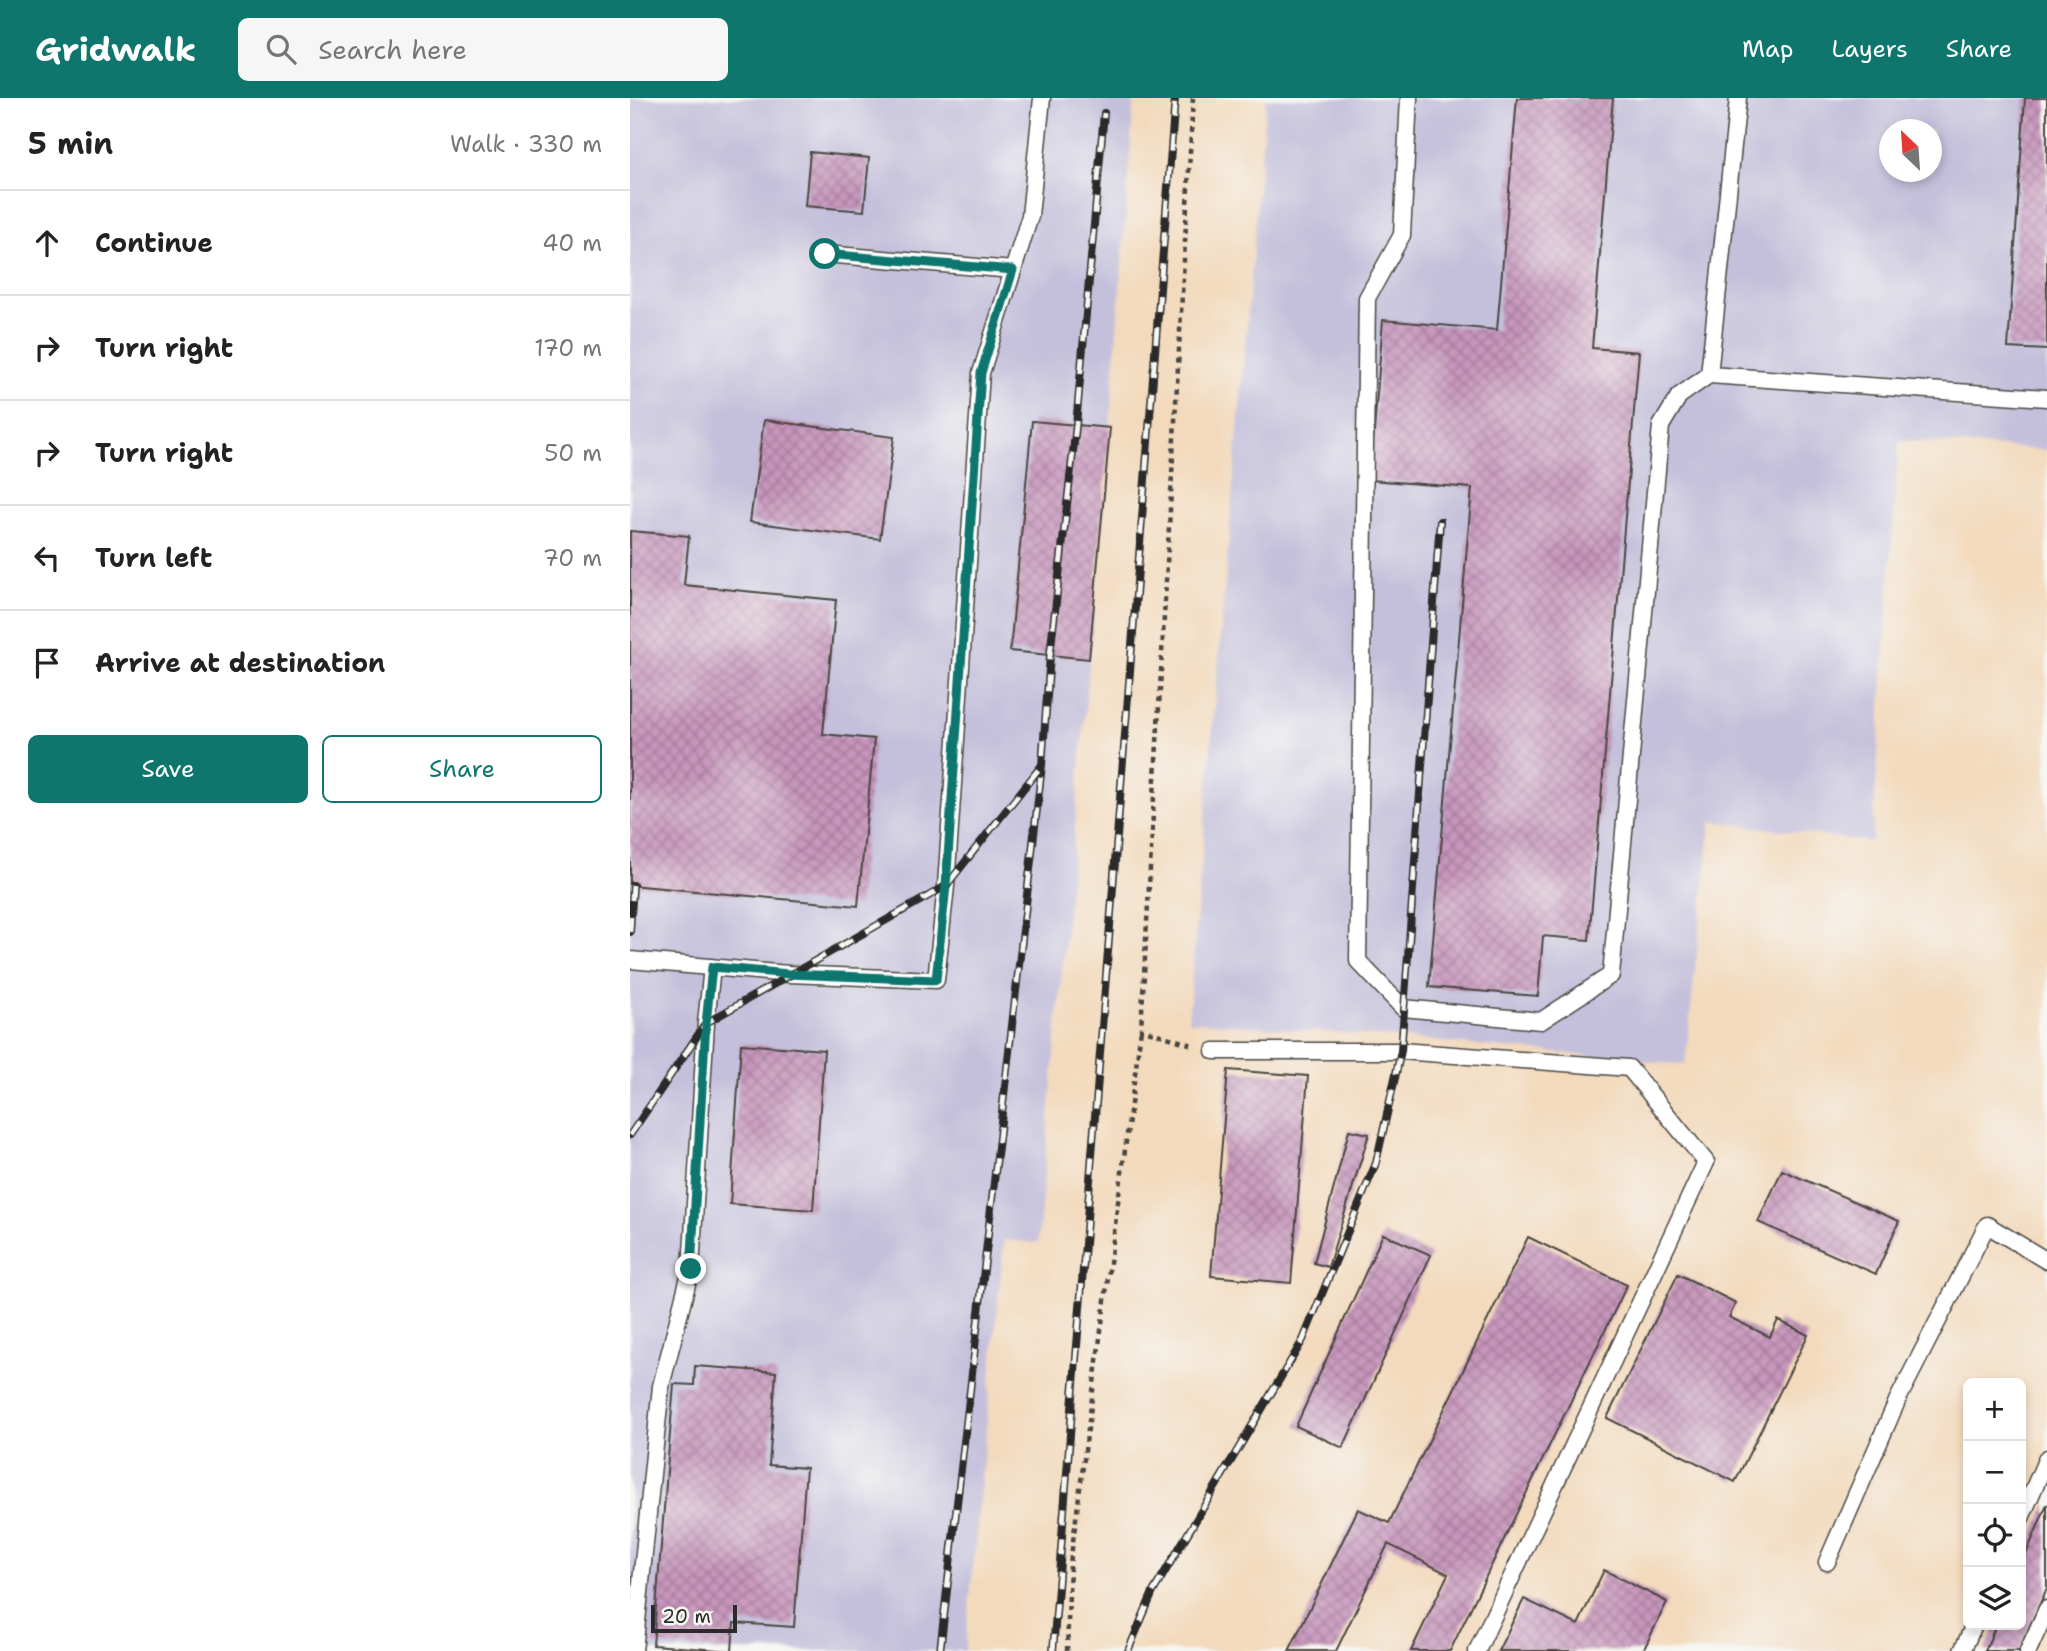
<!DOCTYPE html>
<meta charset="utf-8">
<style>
body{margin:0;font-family:"Shantell Sans",sans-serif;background:#f6f6f6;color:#222}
.controls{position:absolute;right:21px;bottom:21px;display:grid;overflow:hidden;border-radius:10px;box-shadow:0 4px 10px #0003}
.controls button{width:63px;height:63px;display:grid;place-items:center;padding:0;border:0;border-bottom:2px solid #e0e0e0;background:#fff;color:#222;font:35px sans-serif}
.compass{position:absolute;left:1249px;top:21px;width:63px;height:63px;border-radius:50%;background:#fff;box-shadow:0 4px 10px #0003;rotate:335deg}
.scale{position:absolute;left:21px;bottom:18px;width:86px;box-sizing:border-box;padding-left:7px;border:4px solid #2b2b2b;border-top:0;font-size:19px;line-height:24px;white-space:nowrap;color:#2b2b2b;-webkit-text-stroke:5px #f6f6f2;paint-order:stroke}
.stop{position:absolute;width:21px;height:21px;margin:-16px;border:5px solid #0f766e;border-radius:50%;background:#fff}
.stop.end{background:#0f766e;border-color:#fff;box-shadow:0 2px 7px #0008}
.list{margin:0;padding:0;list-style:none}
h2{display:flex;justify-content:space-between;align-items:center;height:91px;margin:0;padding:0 28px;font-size:30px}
h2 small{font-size:23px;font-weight:400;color:#767676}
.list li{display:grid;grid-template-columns:46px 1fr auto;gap:21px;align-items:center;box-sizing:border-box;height:105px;padding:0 28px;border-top:2px solid #e0e0e0}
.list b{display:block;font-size:26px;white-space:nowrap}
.list em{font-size:23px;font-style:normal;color:#767676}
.actions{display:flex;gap:14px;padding:21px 28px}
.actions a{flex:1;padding:16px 0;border:2px solid #0f766e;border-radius:10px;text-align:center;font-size:24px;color:#0f766e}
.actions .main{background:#0f766e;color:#fff}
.icon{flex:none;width:38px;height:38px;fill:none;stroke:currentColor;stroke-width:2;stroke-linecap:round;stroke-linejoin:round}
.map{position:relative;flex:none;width:1417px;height:1553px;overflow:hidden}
header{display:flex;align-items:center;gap:42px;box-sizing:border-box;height:98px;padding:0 35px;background:#0f766e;color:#fff}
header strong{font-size:33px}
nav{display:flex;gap:38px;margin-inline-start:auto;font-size:24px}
.search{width:490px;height:63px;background:#f6f6f6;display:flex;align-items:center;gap:18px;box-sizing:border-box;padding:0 24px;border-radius:10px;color:#767676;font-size:26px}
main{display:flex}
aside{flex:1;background:#fff}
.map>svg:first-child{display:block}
.industrial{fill:#c4c0db;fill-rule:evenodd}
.building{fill:url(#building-cross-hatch)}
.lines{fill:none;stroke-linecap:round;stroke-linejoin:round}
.lane-casing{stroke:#494541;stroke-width:19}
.path{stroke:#494541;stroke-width:4.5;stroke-dasharray:5 5;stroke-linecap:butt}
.lane{stroke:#fff;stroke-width:16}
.rail-casing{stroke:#2b2b2b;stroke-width:8}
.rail{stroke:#f6f6f2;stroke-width:5;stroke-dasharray:16;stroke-linecap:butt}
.route{stroke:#0f766e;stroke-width:9}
</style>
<header>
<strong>Gridwalk</strong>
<div class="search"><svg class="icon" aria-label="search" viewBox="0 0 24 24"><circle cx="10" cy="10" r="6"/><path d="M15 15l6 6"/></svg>Search here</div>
<nav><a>Map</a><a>Layers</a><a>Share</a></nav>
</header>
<main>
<aside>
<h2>5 min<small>Walk · 330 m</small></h2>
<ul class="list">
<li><svg class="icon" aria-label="ahead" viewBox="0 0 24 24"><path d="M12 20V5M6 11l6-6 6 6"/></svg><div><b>Continue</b></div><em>40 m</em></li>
<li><svg class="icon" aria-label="right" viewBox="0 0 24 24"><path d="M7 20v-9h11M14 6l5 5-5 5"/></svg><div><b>Turn right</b></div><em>170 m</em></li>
<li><svg class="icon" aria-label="right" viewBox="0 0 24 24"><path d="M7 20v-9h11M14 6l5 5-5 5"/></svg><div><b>Turn right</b></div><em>50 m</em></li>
<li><svg class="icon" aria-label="left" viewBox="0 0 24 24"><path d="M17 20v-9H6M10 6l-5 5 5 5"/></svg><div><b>Turn left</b></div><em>70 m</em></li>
<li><svg class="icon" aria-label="arrive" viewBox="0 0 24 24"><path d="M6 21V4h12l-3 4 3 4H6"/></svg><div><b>Arrive at destination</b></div></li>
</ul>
<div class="actions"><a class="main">Save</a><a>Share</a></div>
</aside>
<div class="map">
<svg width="1417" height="1553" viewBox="0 0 1417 1553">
<defs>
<pattern id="building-cross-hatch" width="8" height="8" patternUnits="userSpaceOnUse" patternTransform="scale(1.75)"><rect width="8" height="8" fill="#c896bd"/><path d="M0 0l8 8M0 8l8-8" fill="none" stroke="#a37b9a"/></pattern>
</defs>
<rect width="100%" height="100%" fill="#f6f6f2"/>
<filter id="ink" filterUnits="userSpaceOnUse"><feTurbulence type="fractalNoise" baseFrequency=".0143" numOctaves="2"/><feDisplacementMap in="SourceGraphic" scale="14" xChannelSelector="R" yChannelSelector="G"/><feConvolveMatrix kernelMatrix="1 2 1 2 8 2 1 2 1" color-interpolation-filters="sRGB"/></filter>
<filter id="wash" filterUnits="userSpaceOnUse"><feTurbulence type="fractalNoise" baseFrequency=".00686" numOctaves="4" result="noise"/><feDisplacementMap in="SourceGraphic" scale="28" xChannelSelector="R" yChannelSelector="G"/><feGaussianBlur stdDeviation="1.57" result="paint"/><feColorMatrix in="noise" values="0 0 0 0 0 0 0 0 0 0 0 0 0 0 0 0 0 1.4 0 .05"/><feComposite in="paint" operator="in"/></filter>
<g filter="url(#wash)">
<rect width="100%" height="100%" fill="#f3dabd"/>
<path class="industrial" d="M0 0H504L480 330 408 1145 374 1142 335 1553H0Z
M636 0H1417V352L1269 342 1242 744 1081 723 1055 967 771 940 558 923ZM1260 32H1302V74H1260Z"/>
<g id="blocks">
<path class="building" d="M887 0H983L962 250 1009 254 959 842 913 838 908 898 799 889 842 390 740 382 753 222 867 232Z
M1395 0H1417V252L1378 250Z
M180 54 239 60 234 113 175 108Z
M134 322 264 339 250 441 120 424Z
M402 323 480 330 459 561 380 553Z
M0 433 59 438 54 487 206 502 193 636 244 641 228 808 0 787Z
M111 946 194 952 183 1112 100 1106Z
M598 972 678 978 661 1185 581 1178Z
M719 1032 739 1036 698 1169 684 1165Z
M1152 1072 1269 1123 1246 1176 1128 1124Z
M753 1136 801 1157 713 1350 666 1328Z
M898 1139 997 1187 820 1553H781L818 1476 758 1446 706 1553H659L728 1411 759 1425Z
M1048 1176 1106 1205 1099 1219 1140 1239 1148 1222 1178 1237 1105 1384 977 1320Z
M65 1268 146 1274 139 1367 176 1370 164 1529 104 1525 102 1553 23 1547 44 1286 64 1287Z
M1417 1406V1490L1389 1553H1355L1366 1527H1391V1468Z
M974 1472 1037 1504 1013 1553H868L894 1501 948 1527Z"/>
</g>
</g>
<g filter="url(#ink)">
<use href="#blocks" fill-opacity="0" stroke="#494541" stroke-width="2"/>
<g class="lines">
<g class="lane-casing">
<path id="lane" d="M779 0 772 137 737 200 728 863 773 910 911 923 981 877 1031 328 1049 298 1079 277 1417 300
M195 156 383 172
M1079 277 1108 0
M0 862 159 876 306 882 316 788 351 275 400 118 412 0
M584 953H771L999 970 1076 1064 847 1553
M1391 1420 1417 1360
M1197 1464 1268 1301 1357 1127 1417 1163
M4 1553 31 1288 61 1171 76 925 82 869
M1332 1553 1344 1527
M1398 1553 1417 1511"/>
</g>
<path class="path" d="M563 0 511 931 566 948
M437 1553 440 1466 511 931"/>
<use href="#lane" class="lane"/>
<g class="rail-casing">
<path id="rail" d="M0 834 3 787
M0 1037 76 925 316 788 412 667 420 557 446 327 474 15
M310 1553 412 667
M423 1553 545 0
M498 1553 523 1494 673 1242 746 1065 771 953 810 423"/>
</g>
<use href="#rail" class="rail"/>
</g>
</g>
<g class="lines" filter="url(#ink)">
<path class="route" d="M61 1171 76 925 82 869 159 876 306 882 316 788 351 275 383 172 195 156"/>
</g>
</svg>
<div class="controls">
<button>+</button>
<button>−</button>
<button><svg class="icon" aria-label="locate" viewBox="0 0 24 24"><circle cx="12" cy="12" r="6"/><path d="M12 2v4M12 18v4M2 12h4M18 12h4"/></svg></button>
<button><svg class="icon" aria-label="layers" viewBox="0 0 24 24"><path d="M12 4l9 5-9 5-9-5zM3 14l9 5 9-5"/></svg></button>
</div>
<svg class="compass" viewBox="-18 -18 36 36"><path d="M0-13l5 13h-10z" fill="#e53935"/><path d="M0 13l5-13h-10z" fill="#767676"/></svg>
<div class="scale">20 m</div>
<div class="stop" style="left:195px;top:156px"></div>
<div class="stop end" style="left:61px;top:1171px"></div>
</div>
</main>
